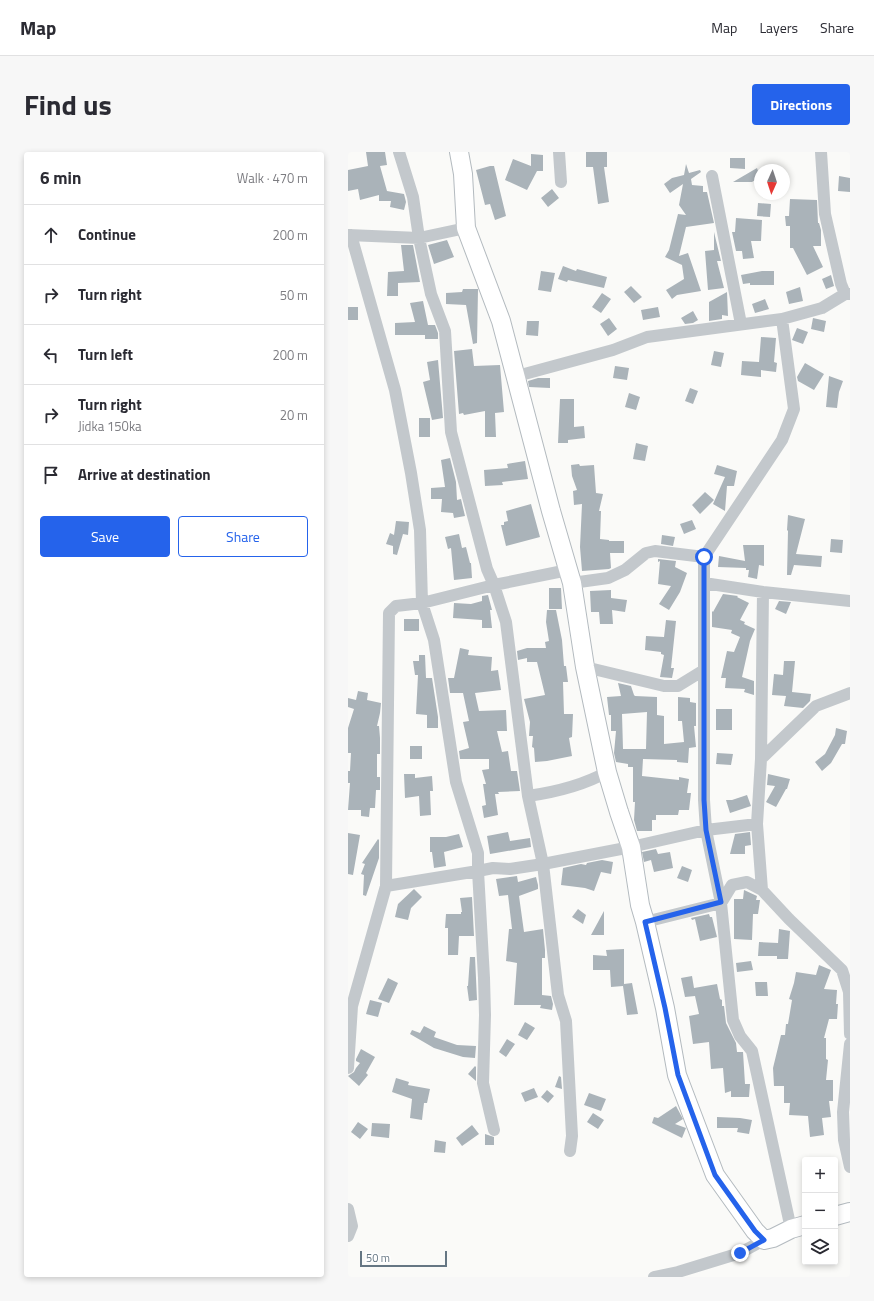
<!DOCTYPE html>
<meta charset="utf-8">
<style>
body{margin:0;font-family:"Titillium Web",sans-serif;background:#f7f7f7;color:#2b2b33}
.controls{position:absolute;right:12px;bottom:12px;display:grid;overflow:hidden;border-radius:4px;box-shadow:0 2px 6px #0003}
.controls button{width:36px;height:36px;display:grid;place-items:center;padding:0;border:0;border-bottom:1px solid #e1e1e2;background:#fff;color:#2b2b33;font:20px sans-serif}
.compass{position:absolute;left:406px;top:12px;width:36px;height:36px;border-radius:50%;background:#fff;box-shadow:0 2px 6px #0003;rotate:183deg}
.scale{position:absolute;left:12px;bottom:10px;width:87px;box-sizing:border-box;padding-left:4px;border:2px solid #657683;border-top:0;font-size:11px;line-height:14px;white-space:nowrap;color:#657683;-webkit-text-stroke:3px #fff;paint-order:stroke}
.stop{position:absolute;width:12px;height:12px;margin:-9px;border:3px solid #2563eb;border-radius:50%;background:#fff}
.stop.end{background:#2563eb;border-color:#fff;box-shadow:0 1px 4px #0008}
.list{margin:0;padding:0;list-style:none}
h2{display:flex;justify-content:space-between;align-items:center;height:52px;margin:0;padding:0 16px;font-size:17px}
h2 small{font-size:13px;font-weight:400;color:#7c7c81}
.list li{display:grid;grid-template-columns:26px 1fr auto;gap:12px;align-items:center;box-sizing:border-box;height:60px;padding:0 16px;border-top:1px solid #e1e1e2}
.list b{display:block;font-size:15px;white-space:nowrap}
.list p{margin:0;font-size:13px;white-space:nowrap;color:#7c7c81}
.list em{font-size:13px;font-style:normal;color:#7c7c81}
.actions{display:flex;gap:8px;padding:12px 16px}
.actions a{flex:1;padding:9px 0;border:1px solid #2563eb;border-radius:4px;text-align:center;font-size:14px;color:#2563eb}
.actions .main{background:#2563eb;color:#fff}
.icon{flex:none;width:22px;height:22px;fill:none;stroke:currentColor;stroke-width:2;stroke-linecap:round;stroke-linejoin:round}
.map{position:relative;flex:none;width:502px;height:1125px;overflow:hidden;border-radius:4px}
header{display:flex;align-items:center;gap:24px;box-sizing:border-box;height:56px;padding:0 20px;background:#fff;border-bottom:1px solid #e1e1e2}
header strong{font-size:19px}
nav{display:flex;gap:22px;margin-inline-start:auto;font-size:14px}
.intro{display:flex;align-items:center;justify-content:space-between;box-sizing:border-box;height:96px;padding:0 24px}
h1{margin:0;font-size:28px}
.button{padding:10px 18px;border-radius:4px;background:#2563eb;color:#fff;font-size:14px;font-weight:700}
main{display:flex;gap:24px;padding:0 24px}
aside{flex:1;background:#fff;border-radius:4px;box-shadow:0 2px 6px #0003}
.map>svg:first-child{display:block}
.building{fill:#aab3b9;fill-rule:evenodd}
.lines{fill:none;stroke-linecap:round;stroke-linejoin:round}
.secondary-casing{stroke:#b3babf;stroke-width:20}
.street{stroke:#c3c8cc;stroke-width:12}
.secondary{stroke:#fff;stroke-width:18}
.route{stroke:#2563eb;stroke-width:5}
</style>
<header>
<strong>Map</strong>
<nav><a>Map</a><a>Layers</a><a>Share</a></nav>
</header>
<div class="intro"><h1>Find us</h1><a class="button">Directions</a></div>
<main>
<aside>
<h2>6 min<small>Walk · 470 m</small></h2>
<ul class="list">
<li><svg class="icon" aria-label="ahead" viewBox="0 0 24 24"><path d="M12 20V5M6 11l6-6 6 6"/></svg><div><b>Continue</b></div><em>200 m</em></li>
<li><svg class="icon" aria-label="right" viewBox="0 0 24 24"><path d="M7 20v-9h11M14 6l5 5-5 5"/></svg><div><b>Turn right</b></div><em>50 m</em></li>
<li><svg class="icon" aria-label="left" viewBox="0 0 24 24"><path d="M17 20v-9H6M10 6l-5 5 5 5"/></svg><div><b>Turn left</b></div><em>200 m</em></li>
<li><svg class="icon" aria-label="right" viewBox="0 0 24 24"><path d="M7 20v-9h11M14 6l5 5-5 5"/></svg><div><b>Turn right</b><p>Jidka 150ka</p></div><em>20 m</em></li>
<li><svg class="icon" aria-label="arrive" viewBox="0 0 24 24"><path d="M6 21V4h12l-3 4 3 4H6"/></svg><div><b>Arrive at destination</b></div></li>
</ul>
<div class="actions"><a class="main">Save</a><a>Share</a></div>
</aside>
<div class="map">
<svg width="502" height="1125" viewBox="0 0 502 1125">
<rect width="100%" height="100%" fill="#fafaf8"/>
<path class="building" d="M18 0H37L39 13 32 14 39 39 56 42 58 50 56 58 42 55 43 49H31V43L12 48 10 37 0 39V18L20 14Z
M238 0H259V15H256L261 50 250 52 245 15H238Z
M183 2 195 3V19H189L179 38 157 28 165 7 183 14Z
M382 6H397V17L382 16Z
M338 12 341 21 352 18 353 20 343 27 344 33 355 34V40H359L366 71 338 75 331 104 340 101 353 139 329 143 324 147 318 138 336 127 334 113 317 105 321 98 330 62 338 63 331 53 335 32 322 41 316 32 324 26 336 23Z
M142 14H146L158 64 147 68 142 52 137 53 128 18Z
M409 16 412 25 404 30H385Z
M491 24 502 26V40L490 39Z
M204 37 211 46 200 55 193 46Z
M442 47 469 48 470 71H471L473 78V94H465L475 115 459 123 445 96H442V74H438L437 64H441Z
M410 51 423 52 422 65 409 64Z
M388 66 414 68 413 89H403L406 106 395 107 394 99H388L384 80H387Z
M366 80 373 109H369L376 136 360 138 357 99 366 98Z
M99 88 106 105 86 112 80 93Z
M53 93H65L72 130 50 131V144H39L40 120 56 119Z
M215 114 228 119 229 117 259 125 256 136 220 128 219 130 210 127Z
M193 119 207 121 203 140 190 138Z
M414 119H426V133H402V131L395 132 393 123Z
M483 123 486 134 478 137 474 127Z
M283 134 294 145 286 151 276 140Z
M452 135 455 149 441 152 438 140Z
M115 137H130V138L129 191 125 192 118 153 98 152V141L114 140Z
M379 140 380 164 374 163V167L361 169V150Z
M254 141 263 147 253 161 244 155Z
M417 147 421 157 407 161 404 152Z
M75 149 80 173H87L90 181V187H77V183H47V171L67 170 62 151Z
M0 155H10V168H0Z
M310 155 312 165 295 168 293 158Z
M345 159 350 168 345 171 337 172 333 166Z
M261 166 269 177 260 184 252 172Z
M465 166 478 169 476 180 463 177Z
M179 169H191L190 184 178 183Z
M449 176 460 180 455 192 444 188Z
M413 185 428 186 426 210 429 211 428 220 413 218V225L393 223 394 209 411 210Z
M124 197 126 214 152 213 156 260 147 261 148 285H137V259L116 263 115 261 111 262 106 199Z
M366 199 376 201 373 215 363 213Z
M90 208 95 266 84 268 75 230 82 228 79 210Z
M457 211 476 222 466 238 450 229 449 225Z
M267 214 281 216 279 228 265 226Z
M481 224 495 229 491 240 489 256 478 255Z
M190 226H202V236L181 235 180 229Z
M342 236 350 239 345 252 337 249Z
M281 241 292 245 288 258 277 255Z
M212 247H226V275L236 274 237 286 220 288V291H210Z
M71 266H82V285H71Z
M288 291 300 294 297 309 285 307Z
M102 306 108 330 109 348 113 347 117 364 106 366 105 361 93 360 94 347H83V336L97 335 93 308Z
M177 309 180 327 154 330 155 333 137 334 136 318 160 316 159 312Z
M231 312 232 314 246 313 248 341 255 342 251 359H253L252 387 261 388V389H276V401H262L263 416 261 417 234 419 232 395 234 352 226 353 225 339 229 338 224 324 223 313Z
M369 313 389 319 386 334H379L377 359 365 352 377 325 366 322Z
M357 340 366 348 352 362 344 353Z
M183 352 192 385 158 394 153 373H156V370L160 369 158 359Z
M440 363 457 367 448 402 474 404 473 415 446 413 443 423H439L440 379 439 378Z
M344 368 348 377 336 382 332 372Z
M48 369 61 370 60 383 55 382 49 403 45 402V394L38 392 42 381 46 383Z
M111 382 114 396 118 395 122 411H123L124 426 106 428 103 396 100 397 97 385Z
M314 383 327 385 325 394 313 392Z
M483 387 495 388 494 401 482 400Z
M395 393H416V414L411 413 409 427 400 425 401 418H398V416L370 415 371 404 397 409Z
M310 407 328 409 327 415 339 421 332 440 321 458 311 452 323 434 310 432 312 409 310 410Z
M201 436H213L214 457H201Z
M263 438V446L279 448 277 460 264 458 265 472H252L251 460H243L242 439Z
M375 442 390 444 389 445 401 451 392 468 397 470 396 472 407 477 402 489 394 525 406 529V543L396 540 397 537 377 536 378 526H373L379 499 386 500 392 485 383 481 384 478 364 475V459L365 460Z
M140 443 144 458H142L144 476H134V468L105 466 106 451 123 452 134 449V444Z
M431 449 443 450 438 462 427 457Z
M199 458H208L214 488 216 514H218L220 530H215L216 562H225L224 585 221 586 224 604 199 609 187 610 186 596 184 595 185 584H181L182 570 176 547 197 543 189 510H179V506L170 508 169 499 179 496H198L197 490 201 489 198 470Z
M56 467H71V479H56Z
M318 468 328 469 323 516H326L324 526 312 525 316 503 313 502V500L297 498 298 484 316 485Z
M112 496 121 498 120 503 144 505 143 519 150 518 153 538 127 541 131 559 158 558 159 579H149L154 600 160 599 163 619H169L172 639 150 640 151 642H147L150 663 136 666 134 654 138 653 135 632H138L134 618 141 617V607H112L111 599 121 596 115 570 121 569 115 541H102L100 526H106Z
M71 503H77L78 526H84L90 565V576H79V563L68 562 70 523H67L65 509H71Z
M436 509H447L444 540 463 542 462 549 455 556 436 554 438 544 424 543 426 522 435 523Z
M270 531 283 534 286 543 287 544 309 545V563L316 564V592L336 590 334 569H330V545L342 546V550L348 551V574H346L348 595 341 596 340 611 329 610V608L295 607 294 624 331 628V625L341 627 339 641H343L341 658H331L330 663H308V668H304V679H289L286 668 287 650H285V615H280V612L268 610 266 601 268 579H263V563H261L259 545 273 544ZM299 560 298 597H275L274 562Z
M10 539 20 541 19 548 33 551 32 561 29 574H31L32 586V602H29V625H32V638H28L27 656H22L21 665 13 664V658H0L2 631H0V619H2L3 601H0V576L6 557 0 555V546L8 548Z
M368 557H384V578H368Z
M488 576 499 579 497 592H494L483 611 474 619 467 610 477 602 487 583Z
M62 594H74V607H62Z
M369 601 385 602 383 613 368 612Z
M56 622H67V626L84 624 85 639H82L83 663 72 664 71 644 57 646Z
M420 622 442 627 439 637H438L428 655 418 650 427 634 419 633Z
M399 643 403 654 382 661 378 648H384Z
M160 680 162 689 182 686 183 695 142 702 139 684Z
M402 680 403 693 397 694V702H382L387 682Z
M0 681 12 683 5 723 0 722Z
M111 682 115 695 96 700 98 714 86 716 84 700H82V685H98Z
M30 687 31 688V706L18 744 15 743 16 723 13 722 17 712 14 711Z
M308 697 310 702 322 700 325 716 306 720 303 708 296 710 294 700Z
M254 708 265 710 263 722 253 720 246 739 237 736 213 733 215 716 233 712 238 713 239 711Z
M334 714 344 718 340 730 329 726Z
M169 724 170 730 188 725 190 733V737L171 744 176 780 195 777 197 798V806H194V843L203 844 205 852 204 858 192 856 193 853H166L169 811 158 809 161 777H164L160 743 151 744 148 727Z
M66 737 74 745 63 756 60 768 47 765 50 752Z
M396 738 409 744 408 748H412L410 762H405L404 788 386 787V747H395Z
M124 745 126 784H111L110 803H100V776H97L98 762H113V760H114L112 746Z
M230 757 238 763 235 772 224 765Z
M256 759V783H243Z
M361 762 362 765H364L369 785 352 789 347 767 344 768 343 766Z
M431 777 442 779 440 807H429V804H410L411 790 430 791Z
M276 797V832L284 831 290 862 279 863 275 834 263 835 262 818H245V803L259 804 258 798Z
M122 805H127L129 848 121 849 119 834H120Z
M403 809 405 818 389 820 388 811Z
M471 813 483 818 476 837 489 838 488 852H490L489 867H481L476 886H478V907L480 908 478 928H485V949H481L483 965 474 966 476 983 462 985 460 964 441 963 442 951H436V934H426L425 916 433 883H437L438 872H440L444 848 441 847 446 831 448 820 468 823Z
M344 824 346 836 369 832 372 847 374 848V854H376L378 871 388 891 389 900H395L397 932H402L401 945H383V939L377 941 375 916 363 917 361 890 345 892 341 864 351 862 347 844 337 845 333 826Z
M40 826 50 831 41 851 30 847Z
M407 830H419L420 844H408Z
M22 848 34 851 30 865 18 862Z
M177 870 187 876 179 888 170 883Z
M76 874 88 880 86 885 109 893 128 894 127 906 115 905 86 896 62 882 64 878 72 881Z
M159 887 167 892 158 905 151 900Z
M13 897 27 905 18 921 20 923 11 934 0 924 6 920 8 916 12 911 8 909V907Z
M127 914 128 915V929L120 922Z
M211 924 213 925 214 937 207 935Z
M48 926 61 930 60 933 82 937 79 951H76L74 968 62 966 64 947 44 940Z
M186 936 190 945 177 950 173 941Z
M199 938 206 944 200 951 193 945Z
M241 941 258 947 253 959 236 953Z
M328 954 335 967 327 972 338 976 334 986 304 971 306 965 310 966Z
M245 961 256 968 250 977 239 970Z
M369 965 392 966 404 968 401 982 389 980 390 976H369Z
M10 970 20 977 12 987 3 980Z
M24 971 42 972 41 986 23 984Z
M124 973 131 982 114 994 108 986Z
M137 982 146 985V993H137Z
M87 988 98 990 97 1001 86 1000Z"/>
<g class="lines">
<g class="secondary-casing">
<path id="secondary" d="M111 0 115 22 118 76 153 169 203 359 224 431 237 515 259 620 271 660 283 695 292 753 297 770 317 856 329 923 367 1023 407 1079 416 1088 425 1086 443 1077 457 1073
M487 1064 502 1060"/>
</g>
<path class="street" d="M51 0 65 45 71 86 83 142 97 179 103 280 139 417 146 433 158 470 180 644 195 712 210 843 218 869 224 984 222 999
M211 0 213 30
M473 0 477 62 493 132 497 142
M364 24 393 172
M0 83 71 86 118 76
M3 83 47 238 63 321 72 378 74 451 86 488 108 630 130 701V719L145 716 162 717 195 712 283 695 358 678 409 672
M169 224 265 198 299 185 434 167 474 156 497 142H502
M356 405V648L358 678 373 751 385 868 392 884 404 899 443 1077
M224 431 260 426 277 418 298 401 307 399 356 405 434 288 446 257 434 167
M356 431 415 440 502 449
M237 515 316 534H330L356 518
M413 607 468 554 502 541
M180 644C208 640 234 634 259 620
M38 734 130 719 136 826 137 863 135 931 146 978
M414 738 409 672 413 607 415 440
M297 770 373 751 384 733 399 730 414 738 441 767 494 818 501 840 502 882
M502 892 495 960 496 988 502 1015
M0 916 4 854 38 734 41 461 48 454 74 451 146 433 220 418
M0 1057 4 1074 0 1084
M306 1125 330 1120 392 1101 416 1088"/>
<use href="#secondary" class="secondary"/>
</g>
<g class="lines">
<path class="route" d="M356 405V648L358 678 373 750 297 770 317 856 330 923 367 1023 407 1079 416 1088 392 1101"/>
</g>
</svg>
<div class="controls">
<button>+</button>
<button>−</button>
<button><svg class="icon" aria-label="layers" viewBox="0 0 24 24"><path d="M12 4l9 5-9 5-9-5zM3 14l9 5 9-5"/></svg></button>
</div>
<svg class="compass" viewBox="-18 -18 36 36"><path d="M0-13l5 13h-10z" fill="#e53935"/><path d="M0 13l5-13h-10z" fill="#7c7c81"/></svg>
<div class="scale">50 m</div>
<div class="stop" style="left:356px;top:405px"></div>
<div class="stop end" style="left:392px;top:1101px"></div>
</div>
</main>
